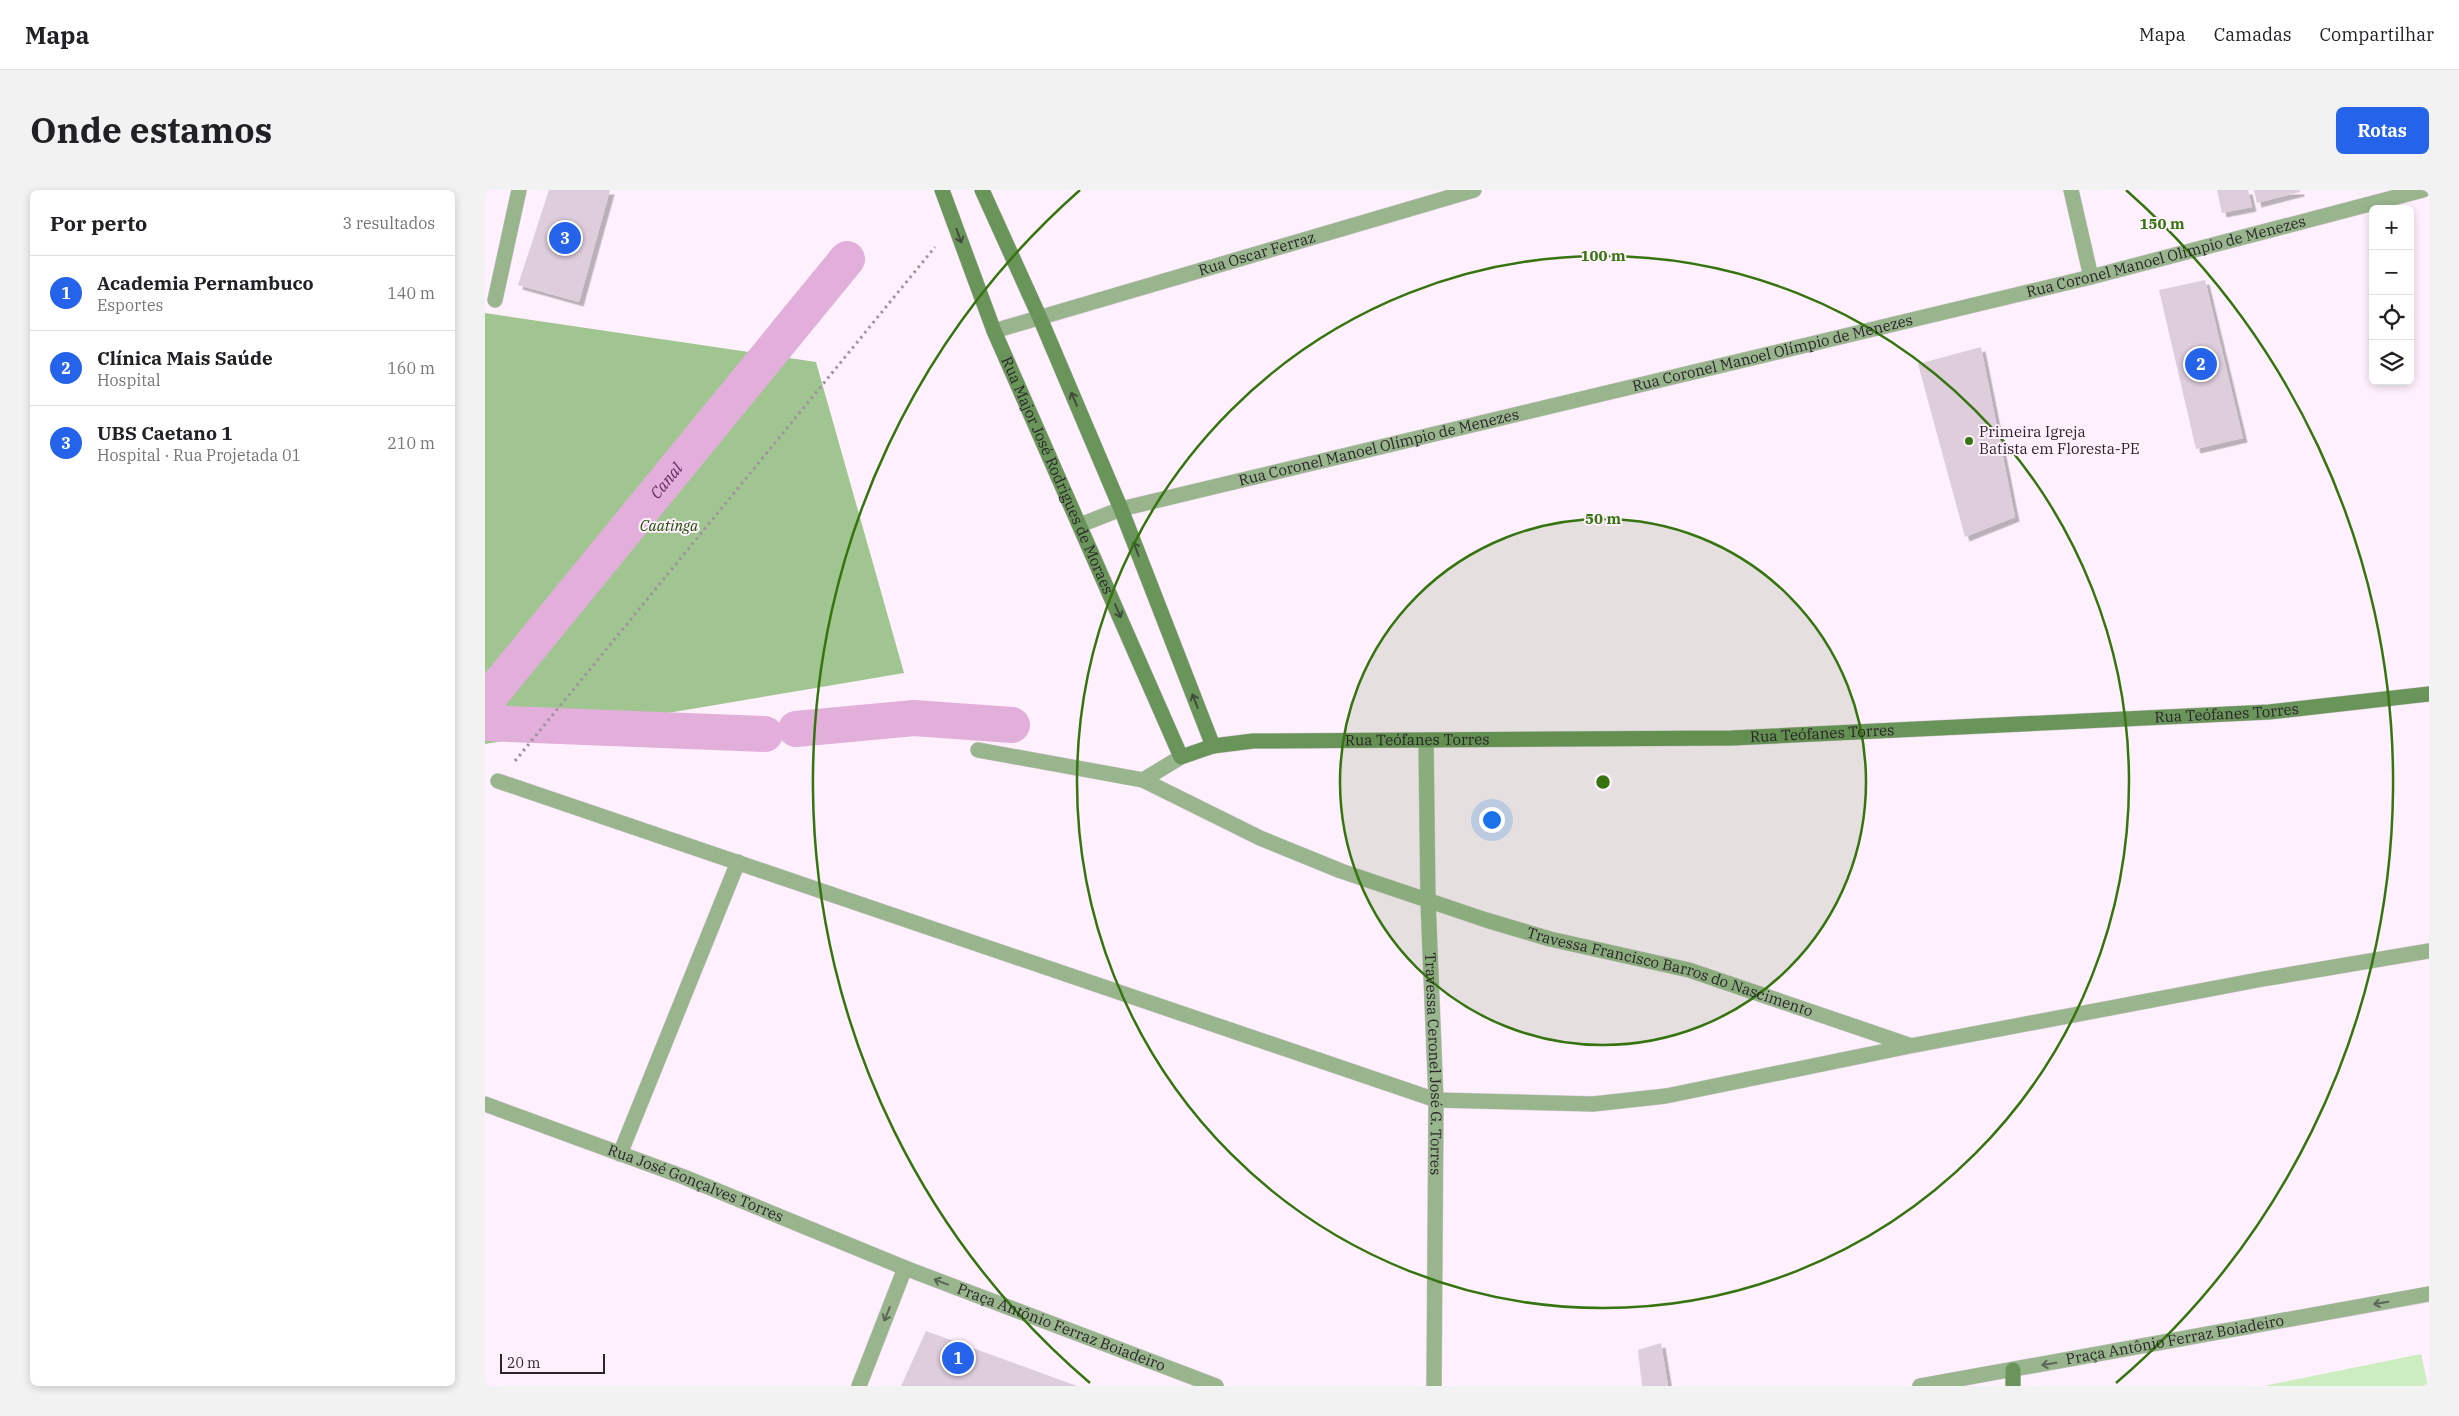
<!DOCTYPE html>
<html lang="pt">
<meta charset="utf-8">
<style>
body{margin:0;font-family:"IBM Plex Serif",serif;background:#f2f2f2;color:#202124}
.controls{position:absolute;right:15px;top:15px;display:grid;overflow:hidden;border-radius:8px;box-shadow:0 2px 8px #0003}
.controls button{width:45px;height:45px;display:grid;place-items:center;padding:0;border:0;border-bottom:1px solid #e0e0e0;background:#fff;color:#202124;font:25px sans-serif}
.scale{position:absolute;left:15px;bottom:12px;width:105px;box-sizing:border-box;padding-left:5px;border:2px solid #2b252a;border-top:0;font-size:14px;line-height:18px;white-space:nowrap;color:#2b252a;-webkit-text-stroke:4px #fef0fc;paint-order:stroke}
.you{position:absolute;left:1006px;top:629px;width:18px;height:18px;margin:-12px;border:4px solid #fff;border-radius:50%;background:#1a73e8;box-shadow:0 0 0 8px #1a73e833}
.badge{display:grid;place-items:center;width:32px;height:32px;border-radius:50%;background:#2563eb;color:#fff;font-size:16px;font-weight:700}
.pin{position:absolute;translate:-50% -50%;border:2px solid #fff;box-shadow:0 1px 5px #0006}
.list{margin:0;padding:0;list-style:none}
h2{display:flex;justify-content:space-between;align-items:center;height:65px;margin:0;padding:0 20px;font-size:21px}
h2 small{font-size:16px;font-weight:400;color:#757577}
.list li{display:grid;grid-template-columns:32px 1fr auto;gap:15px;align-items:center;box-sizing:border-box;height:75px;padding:0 20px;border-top:1px solid #e0e0e0}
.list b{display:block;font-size:19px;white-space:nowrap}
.list p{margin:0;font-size:16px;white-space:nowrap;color:#757577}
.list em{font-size:16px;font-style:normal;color:#757577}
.icon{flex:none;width:28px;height:28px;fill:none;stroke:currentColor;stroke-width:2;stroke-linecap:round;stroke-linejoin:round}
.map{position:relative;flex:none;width:1944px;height:1196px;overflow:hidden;border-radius:8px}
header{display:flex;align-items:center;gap:30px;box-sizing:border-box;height:70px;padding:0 25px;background:#fff;border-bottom:1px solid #e0e0e0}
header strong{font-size:24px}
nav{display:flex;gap:28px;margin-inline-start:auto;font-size:18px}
.intro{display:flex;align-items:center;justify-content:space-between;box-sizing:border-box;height:120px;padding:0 30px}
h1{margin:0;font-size:35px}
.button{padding:12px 22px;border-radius:8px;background:#2563eb;color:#fff;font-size:18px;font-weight:700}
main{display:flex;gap:30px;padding:0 30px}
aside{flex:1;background:#fff;border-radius:8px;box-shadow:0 2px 8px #0003}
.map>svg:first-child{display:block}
.green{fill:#ccedc0}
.forest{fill:#a0c591}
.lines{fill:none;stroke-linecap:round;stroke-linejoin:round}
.canal{stroke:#e2afdb;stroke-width:36}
.building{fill:#decddb;filter:url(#shadow)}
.lane-casing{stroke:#d8cbd6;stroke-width:16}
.street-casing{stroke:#d8cbd6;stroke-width:16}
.secondary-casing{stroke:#d8cbd6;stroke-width:16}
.path{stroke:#9f949d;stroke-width:3;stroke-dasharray:2.5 4;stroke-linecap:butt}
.lane{stroke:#98b58d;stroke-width:15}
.street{stroke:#98b58d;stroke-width:15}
.secondary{stroke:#6a955a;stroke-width:15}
.oneway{stroke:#414c3b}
.oneway2{stroke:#5c6657}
.ring{fill:none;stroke:#35740f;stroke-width:2.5}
.poi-dot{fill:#35740f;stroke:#fef0fc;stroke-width:2}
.labels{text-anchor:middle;stroke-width:4;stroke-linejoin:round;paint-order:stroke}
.street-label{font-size:15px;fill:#2b252a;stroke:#fef0fc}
.poi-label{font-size:15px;fill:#2b252a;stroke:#fef0fc;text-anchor:start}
.park-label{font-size:15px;font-style:italic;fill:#1d4c00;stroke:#fef0fc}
.water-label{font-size:16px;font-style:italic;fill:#652960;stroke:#fef0fc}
.centre{fill:#35740f;stroke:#fef0fc;stroke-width:2.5}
.ring-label{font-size:15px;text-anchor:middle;font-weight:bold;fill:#35740f;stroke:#fef0fc;stroke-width:4;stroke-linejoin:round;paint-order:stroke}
</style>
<header>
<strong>Mapa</strong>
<nav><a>Mapa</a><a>Camadas</a><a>Compartilhar</a></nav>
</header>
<div class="intro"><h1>Onde estamos</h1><a class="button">Rotas</a></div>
<main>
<aside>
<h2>Por perto<small>3 resultados</small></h2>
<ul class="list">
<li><span class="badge">1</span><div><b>Academia Pernambuco</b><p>Esportes</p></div><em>140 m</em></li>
<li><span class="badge">2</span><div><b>Clínica Mais Saúde</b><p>Hospital</p></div><em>160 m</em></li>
<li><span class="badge">3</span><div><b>UBS Caetano 1</b><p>Hospital · Rua Projetada 01</p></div><em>210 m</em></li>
</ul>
</aside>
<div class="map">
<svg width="1944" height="1196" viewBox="0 0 1944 1196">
<defs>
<filter id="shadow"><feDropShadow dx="4.5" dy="4.5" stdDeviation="0" flood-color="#0004"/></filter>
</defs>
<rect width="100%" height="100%" fill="#fef0fc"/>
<path class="green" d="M1936 1164 1943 1196H1779Z"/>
<path class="forest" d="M0 123 331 172 419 483 0 554Z"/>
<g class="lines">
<g class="canal">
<path id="s1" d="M0 512 362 69"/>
<path d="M0 533 280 544"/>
<path d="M311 539 429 528 527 535"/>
</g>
</g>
<path class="building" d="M64 0H125L94 112 33 95Z
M1732 0H1763L1767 17 1737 23Z
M1769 0H1815V2L1772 13Z
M1720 90 1758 248 1711 259 1674 100Z
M1496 157 1530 327 1480 347 1433 174Z
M441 1141 592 1196H416Z
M1176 1153 1183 1196H1157L1153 1160Z"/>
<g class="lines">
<g class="lane-casing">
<path id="lane" d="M135 964 253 672"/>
</g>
<g class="street-casing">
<g id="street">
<path d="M1586 0 1606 87"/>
<path d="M10 110 34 0"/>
<path id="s2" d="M509 141 989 0"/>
<path id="s3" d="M595 335 636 319 1606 87 1938 0"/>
<path id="s4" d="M941 550 943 711 951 910 949 1196"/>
<path id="s5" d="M493 560 658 590 775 648 856 681 1001 730 1065 749 1204 780 1424 855"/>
<path d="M658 590 696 567"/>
<path d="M13 591 951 910 1108 914 1181 906 1425 856 1778 789 1944 761"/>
<path id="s6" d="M0 914 199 987 420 1078 731 1196"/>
<path d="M374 1196 420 1078"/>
<path id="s7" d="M1435 1196 1944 1104"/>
</g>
</g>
<g class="secondary-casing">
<g id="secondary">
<path id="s8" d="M457 0 509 141 696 567 728 556 768 551 1247 548 1784 522 1944 504"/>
<path d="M497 0 555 128 636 319 728 556"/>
<path d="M1528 1196V1180"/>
</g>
</g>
<path class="path" d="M30 571 450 57"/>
<use href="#lane" class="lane"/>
<use href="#street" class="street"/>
<use href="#secondary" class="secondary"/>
</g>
<defs><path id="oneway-shaft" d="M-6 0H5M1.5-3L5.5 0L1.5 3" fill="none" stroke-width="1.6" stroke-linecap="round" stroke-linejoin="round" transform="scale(1.25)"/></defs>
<g class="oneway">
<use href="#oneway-shaft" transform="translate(474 46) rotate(70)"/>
<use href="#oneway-shaft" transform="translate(589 209) rotate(-113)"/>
<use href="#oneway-shaft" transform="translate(651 359) rotate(-111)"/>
<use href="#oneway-shaft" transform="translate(633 421) rotate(66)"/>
<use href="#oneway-shaft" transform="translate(710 511) rotate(-111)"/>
</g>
<g class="oneway2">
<use href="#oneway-shaft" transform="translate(456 1092) rotate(-159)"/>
<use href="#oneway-shaft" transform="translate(1896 1113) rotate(170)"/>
<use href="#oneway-shaft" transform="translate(402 1124) rotate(112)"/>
<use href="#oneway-shaft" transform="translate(1564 1174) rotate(170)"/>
</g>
<circle cx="1118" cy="592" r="263" fill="#35740f" fill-opacity=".12"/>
<g class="ring">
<circle cx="1118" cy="592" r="263"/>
<circle cx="1118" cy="592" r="526"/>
<path d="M605 1193A790 790 0 0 1 595 0M1641 0A790 790 0 0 1 1631 1193"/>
</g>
<circle class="poi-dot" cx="1484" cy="251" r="5"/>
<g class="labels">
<g class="street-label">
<text dy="5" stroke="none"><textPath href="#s2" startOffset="274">Rua Oscar Ferraz</textPath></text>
<text dy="5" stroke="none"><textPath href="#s3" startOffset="1119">Rua Coronel Manoel Olímpio de Menezes</textPath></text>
<text dy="5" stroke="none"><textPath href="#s3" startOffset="714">Rua Coronel Manoel Olímpio de Menezes</textPath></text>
<text dy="5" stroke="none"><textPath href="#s3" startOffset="309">Rua Coronel Manoel Olímpio de Menezes</textPath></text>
<text dy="5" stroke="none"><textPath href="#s8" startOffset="308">Rua Major José Rodrigues de Moraes</textPath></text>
<text dy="5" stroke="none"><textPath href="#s8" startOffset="1664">Rua Teófanes Torres</textPath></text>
<text dy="5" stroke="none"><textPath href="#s8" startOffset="1259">Rua Teófanes Torres</textPath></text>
<text dy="5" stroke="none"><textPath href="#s8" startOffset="854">Rua Teófanes Torres</textPath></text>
<text dy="5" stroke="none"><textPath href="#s5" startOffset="730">Travessa Francisco Barros do Nascimento</textPath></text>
<text dy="5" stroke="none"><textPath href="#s4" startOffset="324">Travessa Ceronel José G. Torres</textPath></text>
<text dy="5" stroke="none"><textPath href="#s6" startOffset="225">Rua José Gonçalves Torres</textPath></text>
<text dy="5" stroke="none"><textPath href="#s6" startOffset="618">Praça Antônio Ferraz Boiadeiro</textPath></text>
<text dy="5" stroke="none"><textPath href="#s7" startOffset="259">Praça Antônio Ferraz Boiadeiro</textPath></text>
</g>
<g class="poi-label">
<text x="1494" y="247">Primeira Igreja<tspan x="1494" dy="17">Batista em Floresta-PE</tspan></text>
</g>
<g class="park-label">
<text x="184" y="341">Caatinga</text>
</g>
<g class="water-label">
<text dy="6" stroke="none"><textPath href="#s1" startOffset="286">Canal</textPath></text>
</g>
</g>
<circle cx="1118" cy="592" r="8" class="centre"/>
<g class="ring-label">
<text x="1677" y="39">150 m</text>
<text x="1118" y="71">100 m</text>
<text x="1118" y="334">50 m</text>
</g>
</svg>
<div class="controls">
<button>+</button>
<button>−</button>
<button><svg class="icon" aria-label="locate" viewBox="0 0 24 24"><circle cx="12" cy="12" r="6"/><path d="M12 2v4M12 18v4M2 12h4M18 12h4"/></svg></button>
<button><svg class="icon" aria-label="layers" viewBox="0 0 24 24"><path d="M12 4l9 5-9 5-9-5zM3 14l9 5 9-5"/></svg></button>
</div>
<div class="scale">20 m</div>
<div class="you"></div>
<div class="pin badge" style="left:473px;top:1168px">1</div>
<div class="pin badge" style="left:1716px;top:174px">2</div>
<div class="pin badge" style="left:80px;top:48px">3</div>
</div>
</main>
